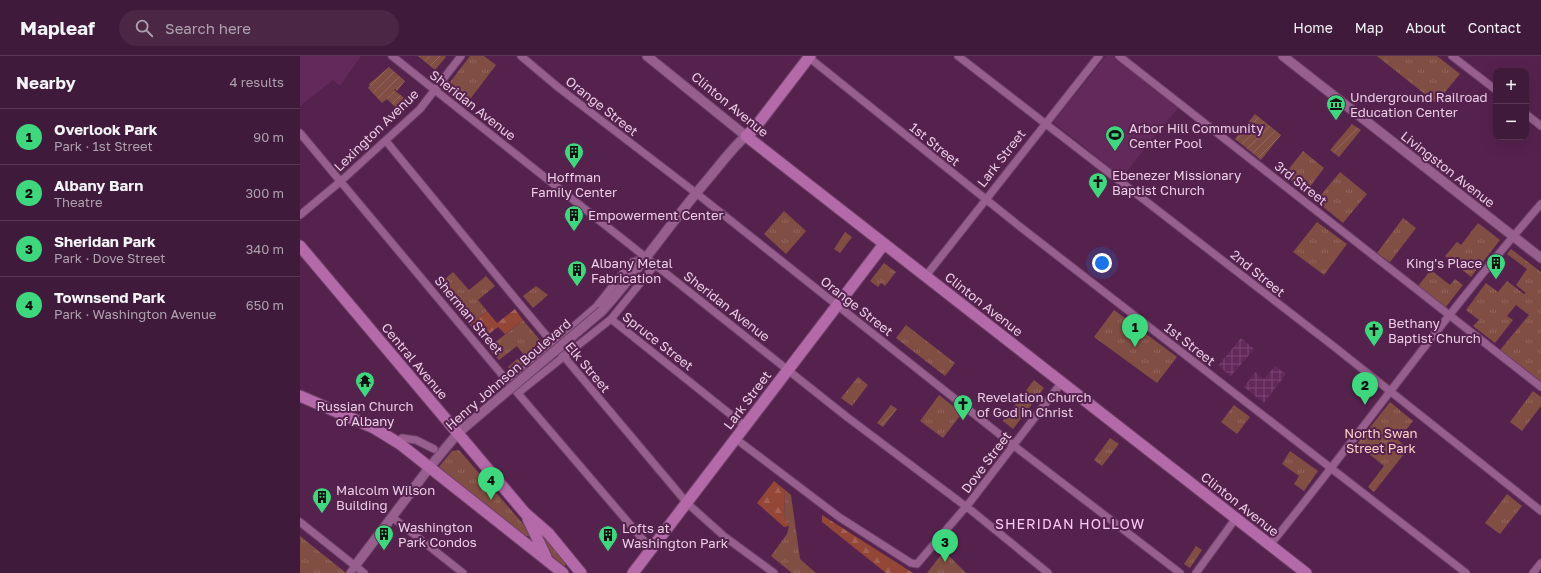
<!DOCTYPE html>
<meta charset="utf-8">
<style>
body{margin:0;font-family:"Golos Text",sans-serif;background:#4b2745;color:#f1f3f6}
.controls{position:absolute;right:12px;top:12px;display:grid;overflow:hidden;border-radius:8px;box-shadow:0 4px 16px #0002}
.controls button{width:36px;height:36px;display:grid;place-items:center;padding:0;border:0;border-bottom:1px solid #593854;background:#401a3a;color:#f1f3f6;font:20px sans-serif}
.you{position:absolute;left:802px;top:207px;width:14px;height:14px;margin:-10px;border:3px solid #fff;border-radius:50%;background:#1a73e8;box-shadow:0 0 0 6px #1a73e833}
.badge{display:grid;place-items:center;width:26px;height:26px;border-radius:50%;background:#3ed77d;color:#111;font-size:13px;font-weight:700}
.pin{position:absolute;translate:-50% -33px;filter:drop-shadow(0 1px 2px #0008)}
.pin::after{content:'';position:absolute;top:21px;width:14px;height:12px;background:inherit;clip-path:polygon(0 0,100% 0,50% 100%)}
.list{margin:0;padding:0;list-style:none}
h2{display:flex;justify-content:space-between;align-items:center;height:52px;margin:0;padding:0 16px;font-size:17px}
h2 small{font-size:13px;font-weight:400;color:#aea1af}
.list li{display:grid;grid-template-columns:26px 1fr auto;gap:12px;align-items:center;box-sizing:border-box;height:56px;padding:0 16px;border-top:1px solid #593854}
.list b{display:block;font-size:15px;white-space:nowrap}
.list p{margin:0;font-size:13px;white-space:nowrap;color:#aea1af}
.list em{font-size:13px;font-style:normal;color:#aea1af}
.icon{flex:none;width:22px;height:22px;fill:none;stroke:currentColor;stroke-width:2;stroke-linecap:round;stroke-linejoin:round}
.map{position:relative;flex:none;width:1241px;height:517px;overflow:hidden}
header{display:flex;align-items:center;gap:24px;box-sizing:border-box;height:56px;padding:0 20px;background:#401a3a;border-bottom:1px solid #593854}
header strong{font-size:19px}
nav{display:flex;gap:22px;margin-inline-start:auto;font-size:14px}
.search{width:280px;height:36px;background:#4b2745;display:flex;align-items:center;gap:10px;box-sizing:border-box;padding:0 14px;border-radius:22px;color:#aea1af;font-size:15px}
main{display:flex}
aside{flex:1;background:#401a3a}
.map>svg:first-child{display:block}
.built{fill:#63295b}
.industrial{fill:url(#industrial-grid)}
.grass{fill:url(#grass-tufts)}
.forest{fill:url(#forest-firs)}
.garden{fill:url(#garden-furrows)}
.pitch{fill:#814e43}
.lines{fill:none;stroke-linecap:round;stroke-linejoin:round}
.street-casing{stroke:#6e4168;stroke-width:9}
.secondary-casing{stroke:#6e4168;stroke-width:11}
.primary-casing{stroke:#6e4168;stroke-width:13}
.street{stroke:#975f8e;stroke-width:7}
.secondary{stroke:#975f8e;stroke-width:9}
.primary{stroke:#b46aa9;stroke-width:11}
.secondary-bridge-casing{stroke:#6e4168;stroke-width:11;stroke-linecap:butt}
.secondary-bridge{stroke:#975f8e;stroke-width:9}
.labels{text-anchor:middle;stroke-width:4;stroke-linejoin:round;paint-order:stroke}
.poi-label{font-size:13px;fill:#ebcce5;stroke:#55224e;text-anchor:start}
.street-label{font-size:13px;fill:#ebcce5;stroke:#55224e}
.park-label{font-size:13px;fill:#fecfc4;stroke:#55224e}
.neighbourhood-label{font-size:14px;letter-spacing:1px;fill:#fcc9f2;stroke:#55224e}
</style>
<header>
<strong>Mapleaf</strong>
<div class="search"><svg class="icon" aria-label="search" viewBox="0 0 24 24"><circle cx="10" cy="10" r="6"/><path d="M15 15l6 6"/></svg>Search here</div>
<nav><a>Home</a><a>Map</a><a>About</a><a>Contact</a></nav>
</header>
<main>
<aside>
<h2>Nearby<small>4 results</small></h2>
<ul class="list">
<li><span class="badge">1</span><div><b>Overlook Park</b><p>Park · 1st Street</p></div><em>90 m</em></li>
<li><span class="badge">2</span><div><b>Albany Barn</b><p>Theatre</p></div><em>300 m</em></li>
<li><span class="badge">3</span><div><b>Sheridan Park</b><p>Park · Dove Street</p></div><em>340 m</em></li>
<li><span class="badge">4</span><div><b>Townsend Park</b><p>Park · Washington Avenue</p></div><em>650 m</em></li>
</ul>
</aside>
<div class="map">
<svg width="1241" height="517" viewBox="0 0 1241 517">
<defs>
<pattern id="industrial-grid" width="8" height="8" patternUnits="userSpaceOnUse"><rect width="8" height="8" fill="#63295b"/><path d="M0 4h8M4 0v8" fill="none" stroke="#7a4772"/></pattern>
<pattern id="grass-tufts" width="24" height="20" patternUnits="userSpaceOnUse"><rect width="24" height="20" fill="#814e43"/><path d="M3 7l-1-3M5 7V3M7 7l1-3M15 17l-1-3M17 17v-4M19 17l1-3" fill="none" stroke="#93665e"/></pattern>
<pattern id="forest-firs" width="22" height="20" patternUnits="userSpaceOnUse"><rect width="22" height="20" fill="#944637"/><path d="M5 1l3.5 6h-7zM16 11l3.5 6h-7z" fill="#a36054"/></pattern>
<pattern id="garden-furrows" width="10" height="10" patternUnits="userSpaceOnUse"><rect width="10" height="10" fill="#814e43"/><path d="M-1 1l2-2M0 10L10 0M9 11l2-2" fill="none" stroke="#93665e"/></pattern>
</defs>
<rect width="100%" height="100%" fill="#55224e"/>
<path class="built" d="M0 0H61L40 30 33 24 0 50Z
M806 0H813L878 52 822 121 753 66Z"/>
<path class="industrial" d="M941 282 954 293 931 320 918 310Z
M975 310 986 318 964 347 944 331 955 316 964 323Z"/>
<path class="grass" d="M170 0H184L196 9 165 50 144 34Z
M1077 0H1137L1160 18 1136 47Z
M1003 95 1024 112 1006 136 984 119Z
M1040 116 1067 138 1043 167 1016 145Z
M484 155 506 175 486 198 464 178Z
M1103 162 1116 172 1090 206 1077 197Z
M1017 166 1047 188 1024 219 993 196Z
M1178 167 1200 184 1171 221 1145 200 1157 186 1161 189Z
M545 176 552 181 540 197 534 193Z
M1211 193 1241 216V326L1200 294 1229 259 1216 249 1207 260 1213 264 1195 287 1173 270 1179 264 1166 254 1186 227 1198 236 1207 225 1224 238 1226 237 1216 229 1227 213 1207 198Z
M584 207 596 216 585 230 581 227 578 231 570 225Z
M1131 214 1150 229 1155 223 1163 229 1145 252 1118 230Z
M153 216 169 234 186 220 195 230 178 244 187 255 170 269 137 230Z
M236 230 248 239 233 252 223 240Z
M814 254 877 301 857 327 794 281Z
M223 264 245 290 212 316 208 311 223 298 217 290 199 304 188 292Z
M606 269 655 307 645 320 596 282Z
M558 321 568 329 552 350 541 342Z
M734 324 744 332 713 373 703 365Z
M1233 335 1241 341V350L1222 375 1210 366Z
M639 339 662 357 643 382 620 365Z
M1090 346 1113 365 1098 384 1108 393 1074 436 1068 431 1084 410 1057 388Z
M934 349 950 361 937 378 921 366Z
M810 382 819 388 802 410 794 404Z
M159 394 231 477V480H225L138 412 152 395Z
M990 395 1018 415 1004 435 994 428 999 420 982 408Z
M485 434 491 439 500 503 516 517H492L471 500 487 478 489 470 484 460Z
M1207 438 1222 450 1200 478 1185 467Z
M242 476 268 507 264 510 249 497 240 478Z
M0 480 46 517H0Z
M896 490 902 494 890 512 884 508Z
M644 495 666 517H627Z"/>
<path class="forest" d="M215 253 223 264 205 278 198 271 182 283 170 269 187 255 197 267Z
M474 425 485 434 484 460 489 470 484 471 457 447Z
M522 459 613 517H586L522 466Z"/>
<path class="garden" d="M118 0H145L146 1 135 14Z
M89 11 105 25 97 35 95 33 94 34 108 45 100 56 87 43 82 47 68 32 70 30 69 28Z
M955 58 981 79 961 104 935 83Z
M1052 68 1061 74 1039 101 1030 94Z
M591 349 597 353 583 371 577 367Z"/>
<path class="pitch" d="M1092 386 1102 394 1092 405 1082 398Z"/>
<g class="lines">
<g class="street-casing">
<path id="street" d="M92 0 547 361 672 455 748 517
M221 0 259 32 396 137 713 389 880 517
M507 0 723 173 1166 517
M658 0 1032 289 1241 455
M819 0 1241 331
M1152 0 1196 34
M1226 58 1241 70
M0 77 209 327 351 493
M86 85 219 247 387 447 425 481 474 517
M0 159 41 125 120 53 161 0
M625 221 799 0
M311 263 445 370
M209 327 296 251 332 206 346 202
M218 337 311 263 355 209
M102 382 116 384 134 393
M436 383 539 461 611 507 617 508 670 446 762 326
M92 461 163 517
M0 466 64 517
M970 489C1062 376 1146 257 1241 148
M50 517 55 510
M896 517 936 462
M1233 517 1241 507"/>
</g>
<g class="secondary-casing">
<path id="secondary" d="M983 0 1241 202
M302 255C340 213 371 166 408 123 420 109 432 92 446 80L347 0
M55 510 129 412 158 377 172 365"/>
</g>
<g class="primary-casing">
<path id="primary" d="M510 0 454 73 446 80 1006 517
M0 190 225 457 249 478 281 517
M0 340 74 372 100 388 263 517
M228 463 246 501
M333 517 584 188"/>
</g>
<use href="#street" class="street"/>
<use href="#secondary" class="secondary"/>
<use href="#primary" class="primary"/>
<g class="secondary-bridge-casing">
<path id="secondary-bridge" d="M172 365 302 255"/>
</g>
<use href="#secondary-bridge" class="secondary-bridge"/>
</g>
<defs>
<g id="museum-pin" transform="scale(1)"><path d="M0 17L-7.5 6A9.5 9.5 0 1 1 7.5 6Z" fill="#3ed77d" stroke="#55224e"/><path d="M0-6L6-3V-2H-6V-3ZM-5-1h2V3h-2ZM-1-1h2V3h-2ZM3-1h2V3H3ZM-6 4H6V6H-6Z" fill="#111"/></g>
<g id="stadium-pin" transform="scale(1)"><path d="M0 17L-7.5 6A9.5 9.5 0 1 1 7.5 6Z" fill="#3ed77d" stroke="#55224e"/><path d="M0-5a6.5 5 0 1 0 0 10a6.5 5 0 1 0 0-10ZM-3.5-1.8h7v3.6h-7Z" fill="#111"/></g>
<g id="building-pin" transform="scale(1)"><path d="M0 17L-7.5 6A9.5 9.5 0 1 1 7.5 6Z" fill="#3ed77d" stroke="#55224e"/><path d="M-4-6H4V6H1V3H-1V6H-4ZM-2.5-4.3h1.7v1.8h-1.7ZM.8-4.3h1.7v1.8H.8ZM-2.5-1h1.7V.8h-1.7ZM.8-1h1.7V.8H.8Z" fill="#111"/></g>
<g id="church-pin" transform="scale(1)"><path d="M0 17L-7.5 6A9.5 9.5 0 1 1 7.5 6Z" fill="#3ed77d" stroke="#55224e"/><path d="M-1.2-6h2.4v3.5h3.3v2.4h-3.3V6h-2.4V-.1h-3.3v-2.4h3.3Z" fill="#111"/></g>
<g id="temple-pin" transform="scale(1)"><path d="M0 17L-7.5 6A9.5 9.5 0 1 1 7.5 6Z" fill="#3ed77d" stroke="#55224e"/><path d="M0-6L5-2H3V0L6.5 2.5H4V6H1.5V3h-3V6H-4V2.5H-6.5L-3 0V-2H-5Z" fill="#111"/></g>
</defs>
<g fill-rule="evenodd">
<use href="#museum-pin" x="1036" y="48"/>
<use href="#stadium-pin" x="815" y="79"/>
<use href="#building-pin" x="274" y="96"/>
<use href="#church-pin" x="798" y="126"/>
<use href="#building-pin" x="274" y="159"/>
<use href="#building-pin" x="1196" y="207"/>
<use href="#building-pin" x="277" y="214"/>
<use href="#church-pin" x="1074" y="274"/>
<use href="#temple-pin" x="65" y="325"/>
<use href="#church-pin" x="663" y="348"/>
<use href="#building-pin" x="22" y="441"/>
<use href="#building-pin" x="84" y="478"/>
<use href="#building-pin" x="308" y="479"/>
</g>
<g class="labels">
<g class="poi-label">
<text x="1050" y="46">Underground Railroad<tspan x="1050" dy="15">Education Center</tspan></text>
<text x="829" y="77">Arbor Hill Community<tspan x="829" dy="15">Center Pool</tspan></text>
<text x="812" y="124">Ebenezer Missionary<tspan x="812" dy="15">Baptist Church</tspan></text>
<text x="274" y="126" text-anchor="middle">Hoffman<tspan x="274" dy="15">Family Center</tspan></text>
<text x="288" y="164">Empowerment Center</text>
<text x="291" y="212">Albany Metal<tspan x="291" dy="15">Fabrication</tspan></text>
<text x="1182" y="212" text-anchor="end">King's Place</text>
<text x="1088" y="272">Bethany<tspan x="1088" dy="15">Baptist Church</tspan></text>
<text x="677" y="346">Revelation Church<tspan x="677" dy="15">of God in Christ</tspan></text>
<text x="65" y="355" text-anchor="middle">Russian Church<tspan x="65" dy="15">of Albany</tspan></text>
<text x="36" y="439">Malcolm Wilson<tspan x="36" dy="15">Building</tspan></text>
<text x="98" y="476">Washington<tspan x="98" dy="15">Park Condos</tspan></text>
<text x="322" y="477">Lofts at<tspan x="322" dy="15">Washington Park</tspan></text>
</g>
<g class="street-label">
<text transform="translate(430 48) rotate(39)" y="5">Clinton Avenue</text>
<text transform="translate(173 49) rotate(38)" y="5">Sheridan Avenue</text>
<text transform="translate(302 50) rotate(38)" y="5">Orange Street</text>
<text transform="translate(76 74) rotate(-44)" y="5">Lexington Avenue</text>
<text transform="translate(635 88) rotate(39)" y="5">1st Street</text>
<text transform="translate(701 102) rotate(-52)" y="5">Lark Street</text>
<text transform="translate(1148 113) rotate(38)" y="5">Livingston Avenue</text>
<text transform="translate(1001 127) rotate(38)" y="5">3rd Street</text>
<text transform="translate(958 217) rotate(39)" y="5">2nd Street</text>
<text transform="translate(684 248) rotate(38)" y="5">Clinton Avenue</text>
<text transform="translate(427 250) rotate(38)" y="5">Sheridan Avenue</text>
<text transform="translate(557 250) rotate(38)" y="5">Orange Street</text>
<text transform="translate(169 259) rotate(50)" y="5">Sherman Street</text>
<text transform="translate(358 285) rotate(38)" y="5">Spruce Street</text>
<text transform="translate(890 288) rotate(38)" y="5">1st Street</text>
<text transform="translate(115 305) rotate(50)" y="5">Central Avenue</text>
<text transform="translate(288 311) rotate(50)" y="5">Elk Street</text>
<text transform="translate(208 318) rotate(-41)" y="5">Henry Johnson Boulevard</text>
<text transform="translate(447 344) rotate(-53)" y="5">Lark Street</text>
<text transform="translate(686 406) rotate(-53)" y="5">Dove Street</text>
<text transform="translate(940 448) rotate(38)" y="5">Clinton Avenue</text>
</g>
<g class="park-label">
<text x="1081" y="382">North Swan<tspan x="1081" dy="15">Street Park</tspan></text>
</g>
<g class="neighbourhood-label">
<text x="770" y="473">SHERIDAN HOLLOW</text>
</g>
</g>
</svg>
<div class="controls">
<button>+</button>
<button>−</button>
</div>
<div class="you"></div>
<div class="pin badge" style="left:835px;top:291px">1</div>
<div class="pin badge" style="left:1065px;top:349px">2</div>
<div class="pin badge" style="left:645px;top:506px">3</div>
<div class="pin badge" style="left:191px;top:444px">4</div>
</div>
</main>
